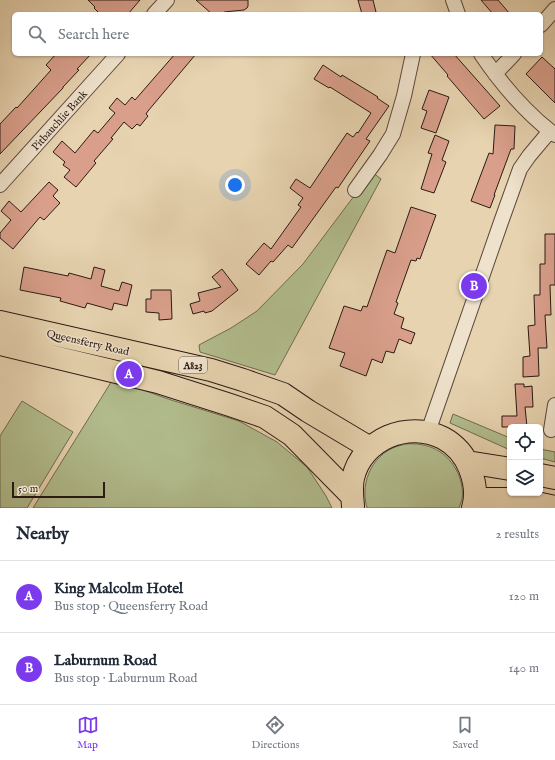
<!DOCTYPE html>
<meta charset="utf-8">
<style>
body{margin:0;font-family:"IM FELL English",serif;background:#f6f6f7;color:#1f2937}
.controls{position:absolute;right:12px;bottom:12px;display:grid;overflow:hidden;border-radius:6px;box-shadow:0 1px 3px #0004}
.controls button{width:36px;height:36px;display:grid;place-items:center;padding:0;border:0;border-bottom:1px solid #e0e1e3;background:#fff;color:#1f2937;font:20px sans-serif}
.scale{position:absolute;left:12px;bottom:10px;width:93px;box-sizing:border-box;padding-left:4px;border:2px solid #2c1b14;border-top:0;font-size:11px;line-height:14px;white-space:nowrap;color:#2c1b14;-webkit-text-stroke:3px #efe2cc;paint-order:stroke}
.you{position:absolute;left:235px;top:185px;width:14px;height:14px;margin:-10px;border:3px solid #fff;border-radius:50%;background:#1a73e8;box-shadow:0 0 0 6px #1a73e833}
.badge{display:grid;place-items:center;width:26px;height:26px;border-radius:50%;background:#7c3aed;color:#fff;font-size:13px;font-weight:700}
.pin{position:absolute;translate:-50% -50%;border:2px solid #fff;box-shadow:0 1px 4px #0006}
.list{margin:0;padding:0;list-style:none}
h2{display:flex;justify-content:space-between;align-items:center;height:52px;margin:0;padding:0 16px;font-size:17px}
h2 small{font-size:13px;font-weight:400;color:#747a83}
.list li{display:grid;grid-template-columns:26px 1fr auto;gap:12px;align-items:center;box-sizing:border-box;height:72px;padding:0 16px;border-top:1px solid #e0e1e3}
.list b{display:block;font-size:15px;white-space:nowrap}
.list p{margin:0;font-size:13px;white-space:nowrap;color:#747a83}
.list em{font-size:13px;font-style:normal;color:#747a83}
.icon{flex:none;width:22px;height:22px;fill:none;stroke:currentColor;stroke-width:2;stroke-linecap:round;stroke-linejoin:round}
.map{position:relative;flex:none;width:555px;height:508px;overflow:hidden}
.search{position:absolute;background:#fff;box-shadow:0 1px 3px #0004;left:12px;right:12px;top:12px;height:44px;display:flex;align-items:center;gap:10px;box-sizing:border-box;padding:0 14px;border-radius:6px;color:#747a83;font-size:15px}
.sheet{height:196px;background:#fff}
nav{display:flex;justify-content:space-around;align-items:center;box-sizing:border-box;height:56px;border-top:1px solid #e0e1e3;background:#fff;font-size:11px;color:#747a83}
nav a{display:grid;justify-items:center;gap:2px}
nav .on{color:#7c3aed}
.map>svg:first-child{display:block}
.green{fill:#b2bd8e;stroke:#6f6c51}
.building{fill:#d99f8b;stroke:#2c1b14}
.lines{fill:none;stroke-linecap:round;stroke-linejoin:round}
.minor-casing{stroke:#5b493b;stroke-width:16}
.primary-casing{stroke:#2c1b14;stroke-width:24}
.minor{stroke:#efe2cc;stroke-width:14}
.primary{stroke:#e7d3b0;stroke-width:22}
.labels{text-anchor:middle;stroke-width:3;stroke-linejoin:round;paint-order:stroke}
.shield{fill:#efe2cc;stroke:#66574b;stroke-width:1}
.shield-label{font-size:10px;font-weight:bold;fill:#2c1b14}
.street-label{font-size:11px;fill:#2c1b14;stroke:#efe2cc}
</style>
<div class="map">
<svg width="555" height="508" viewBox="0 0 555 508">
<rect width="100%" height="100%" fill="#e7d3b0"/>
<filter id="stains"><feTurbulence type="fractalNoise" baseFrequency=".005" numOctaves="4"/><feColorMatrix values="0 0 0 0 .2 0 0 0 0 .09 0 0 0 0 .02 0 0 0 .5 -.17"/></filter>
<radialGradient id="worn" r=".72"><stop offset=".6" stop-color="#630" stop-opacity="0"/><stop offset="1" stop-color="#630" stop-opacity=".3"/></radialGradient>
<path class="green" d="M372 172 381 179 275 375 200 352 199 345 231 328 257 311 303 264Z
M113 379 168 399 239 421 277 442 307 467 326 496 332 508H33Z
M22 401 73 432 27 508H0V436Z
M453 414 510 438V450L450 423Z
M418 444C423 445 429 446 433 448 452 456 465 479 462 499 461 502 460 505 459 508H367C359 481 374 451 402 445 407 443 413 444 418 444Z
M540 449 555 452V462L540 458Z"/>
<path class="building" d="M88 0H140L128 14H100L94 8 95 7Z
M196 0H248V6L247 8 244 10 224 12 226 14H212Z
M358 0H373L376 12 371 14H362Z
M481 0H498L510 14H493Z
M56 54H91L77 69 79 70 63 87V88L0 154V124L16 107 17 108 51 70 46 65Z
M175 54H196L148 111 146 114 148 116 140 126 137 124 132 129 124 122 111 138 113 139 94 161 96 163 76 187 64 177 70 170 63 165 65 162 53 152 62 141 75 153 94 130 98 133 115 113 109 108 117 98 125 105 132 97 135 100Z
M430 54H454L500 106 484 119 447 76 448 75Z
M542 57 555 69V103L526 74Z
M323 65 341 77 342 75 378 97 377 98 389 106 366 139 370 141 338 188 336 187 292 248 288 245 273 262 271 261 259 275 246 264 264 243 271 249 301 207 298 205 303 198 290 188 296 179 310 188 347 133 353 137 357 132 358 133 371 113 330 87 329 88 314 79Z
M429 90 449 97 436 133 421 128 427 111 422 109Z
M495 125 515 126 514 149H511L494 195H495L490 208 471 201 489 153 493 154Z
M435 135 449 141 442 160 446 162 434 193 421 189 432 154 428 153Z
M49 182 58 190 53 196 60 203 44 220 40 217 13 249 0 238V233L11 220 1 211 9 201 21 212Z
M411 207 436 215 420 259 417 258 416 261 411 260 396 302 398 303 394 314 404 318 401 328 415 333 411 344 399 339 394 353 386 351 382 363 372 359 366 376 340 366 345 353 329 348 344 306 361 311 363 306 367 307 387 250 395 253Z
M545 234H555V285H550L551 315H545L547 348H538L539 376 523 377V357L530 356 528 326 535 325 534 295H540V264H545Z
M24 267 68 276 69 273 91 279 94 267 105 270 101 286 119 291 122 282 132 285 127 306 114 303 112 310 87 303 85 308 60 301 61 298 20 290Z
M222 269 238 290 212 311 205 313 204 311 193 314 190 304 200 301 198 293 221 287 212 277Z
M151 290H171L172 319 159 320V313L146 312V299H151Z
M515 384H524V387L532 386 533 407H525L527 427H502V416H517Z"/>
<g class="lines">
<g class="minor-casing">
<path id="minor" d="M453 0 458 14
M154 14 167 0
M541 25 555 9
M481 54C502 85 525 112 555 135
M495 74 514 54
M0 185 118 54
M355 190 380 155 393 134 404 96 413 54
M551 430 555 405
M428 432 501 222 520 169 529 156 550 131"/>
</g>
<g class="primary-casing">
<path id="primary" d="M0 322 211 370 243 380 283 394 308 411 370 448
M0 344 158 382 230 405 265 417 292 435 351 495
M467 462 510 469
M540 475 555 478
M476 499H518L555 507
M353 506C352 496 351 487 353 478 362 439 408 420 443 438 456 445 465 456 470 469 475 482 477 495 473 508"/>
</g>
<use href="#minor" class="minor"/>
<use href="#primary" class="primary"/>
</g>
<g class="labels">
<rect class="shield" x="179" y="357" width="28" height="16" rx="3"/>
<g class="shield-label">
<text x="193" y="369">A823</text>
</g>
<g class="street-label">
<text transform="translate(59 120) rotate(-48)" y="4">Pitbauchlie Bank</text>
<text transform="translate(88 342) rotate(13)" y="4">Queensferry Road</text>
</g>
</g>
<rect width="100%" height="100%" filter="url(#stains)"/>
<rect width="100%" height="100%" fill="url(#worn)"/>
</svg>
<div class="controls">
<button><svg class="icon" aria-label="locate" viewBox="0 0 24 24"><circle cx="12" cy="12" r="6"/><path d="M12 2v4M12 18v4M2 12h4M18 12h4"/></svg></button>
<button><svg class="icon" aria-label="layers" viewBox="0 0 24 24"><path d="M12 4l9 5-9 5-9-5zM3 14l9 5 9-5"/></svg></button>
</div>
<div class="scale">50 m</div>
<div class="you"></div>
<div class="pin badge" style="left:129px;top:374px">A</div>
<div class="pin badge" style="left:474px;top:286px">B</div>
<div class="search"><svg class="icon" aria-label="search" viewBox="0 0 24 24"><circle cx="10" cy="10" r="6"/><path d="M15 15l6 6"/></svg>Search here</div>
</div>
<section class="sheet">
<h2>Nearby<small>2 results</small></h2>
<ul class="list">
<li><span class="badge">A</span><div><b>King Malcolm Hotel</b><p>Bus stop · Queensferry Road</p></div><em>120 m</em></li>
<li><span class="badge">B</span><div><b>Laburnum Road</b><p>Bus stop · Laburnum Road</p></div><em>140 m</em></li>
</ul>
</section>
<nav>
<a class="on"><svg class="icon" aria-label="map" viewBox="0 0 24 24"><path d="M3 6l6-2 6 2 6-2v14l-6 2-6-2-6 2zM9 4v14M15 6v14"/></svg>Map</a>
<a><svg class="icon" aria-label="directions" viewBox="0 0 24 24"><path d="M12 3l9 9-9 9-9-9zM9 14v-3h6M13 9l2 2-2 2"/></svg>Directions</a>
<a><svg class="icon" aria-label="saved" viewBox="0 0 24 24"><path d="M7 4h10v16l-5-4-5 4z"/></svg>Saved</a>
</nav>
